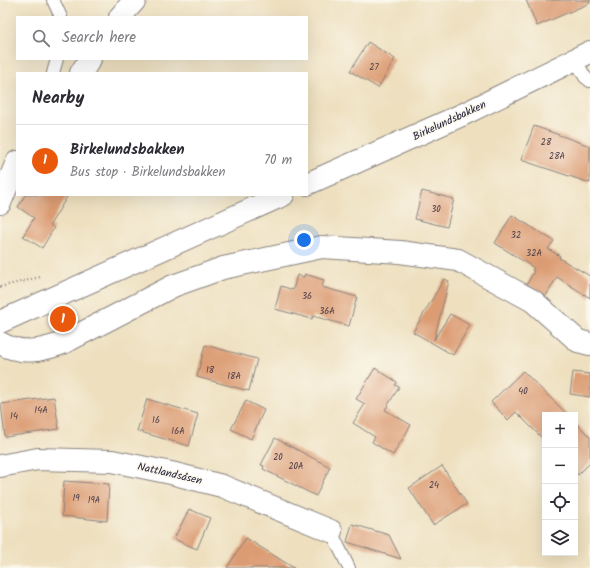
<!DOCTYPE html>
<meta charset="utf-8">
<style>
body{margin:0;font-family:Kalam,sans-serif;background:#f7f7f7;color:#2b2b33}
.controls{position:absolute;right:12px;bottom:12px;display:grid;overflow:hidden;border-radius:0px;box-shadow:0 4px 16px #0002}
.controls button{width:36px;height:36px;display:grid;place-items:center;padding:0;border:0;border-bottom:1px solid #e1e1e2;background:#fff;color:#2b2b33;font:20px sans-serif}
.you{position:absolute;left:304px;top:240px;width:14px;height:14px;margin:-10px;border:3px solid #fff;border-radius:50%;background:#1a73e8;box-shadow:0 0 0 6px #1a73e833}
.badge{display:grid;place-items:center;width:26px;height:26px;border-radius:50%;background:#ea580c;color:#fff;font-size:13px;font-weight:700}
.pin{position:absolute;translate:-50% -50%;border:2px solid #fff;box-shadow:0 1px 4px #0006}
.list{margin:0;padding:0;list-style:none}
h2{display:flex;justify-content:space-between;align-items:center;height:52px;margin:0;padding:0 16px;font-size:17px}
h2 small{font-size:13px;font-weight:400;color:#7c7c81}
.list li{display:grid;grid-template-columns:26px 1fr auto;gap:12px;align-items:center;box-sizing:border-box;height:72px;padding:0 16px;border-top:1px solid #e1e1e2}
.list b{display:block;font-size:15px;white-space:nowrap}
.list p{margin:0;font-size:13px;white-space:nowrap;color:#7c7c81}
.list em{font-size:13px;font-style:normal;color:#7c7c81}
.icon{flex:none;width:22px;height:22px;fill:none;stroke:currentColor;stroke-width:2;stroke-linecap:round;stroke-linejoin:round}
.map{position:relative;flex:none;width:590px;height:568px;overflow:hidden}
.search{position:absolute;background:#fff;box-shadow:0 4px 16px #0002;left:16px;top:16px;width:292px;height:44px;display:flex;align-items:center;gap:10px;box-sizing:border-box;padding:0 14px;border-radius:0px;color:#7c7c81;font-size:15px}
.panel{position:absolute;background:#fff;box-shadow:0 4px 16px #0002;left:16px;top:72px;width:292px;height:124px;border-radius:0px}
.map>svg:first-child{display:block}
.building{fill:#dc9c73}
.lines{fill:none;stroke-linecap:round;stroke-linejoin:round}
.lane-casing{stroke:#88817d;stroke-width:14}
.street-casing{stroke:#88817d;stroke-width:24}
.primary-casing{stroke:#88817d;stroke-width:24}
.path{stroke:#88817d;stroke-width:2.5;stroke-dasharray:1 3;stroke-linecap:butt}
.lane{stroke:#fff;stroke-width:12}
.street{stroke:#fff;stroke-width:22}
.primary{stroke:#fff;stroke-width:22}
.labels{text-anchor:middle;stroke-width:3;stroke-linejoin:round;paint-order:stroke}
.number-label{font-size:9px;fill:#504049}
.street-label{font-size:11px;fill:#22223b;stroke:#fbf7ec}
</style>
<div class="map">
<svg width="590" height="568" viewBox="0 0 590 568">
<rect width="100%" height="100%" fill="#fbf7ec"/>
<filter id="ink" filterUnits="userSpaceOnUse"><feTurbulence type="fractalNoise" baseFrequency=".025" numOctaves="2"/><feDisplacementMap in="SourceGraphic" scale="8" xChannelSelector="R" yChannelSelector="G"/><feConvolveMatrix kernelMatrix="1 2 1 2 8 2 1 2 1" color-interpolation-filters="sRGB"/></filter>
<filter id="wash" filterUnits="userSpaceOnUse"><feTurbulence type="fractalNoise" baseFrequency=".012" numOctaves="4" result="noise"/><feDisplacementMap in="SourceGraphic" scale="16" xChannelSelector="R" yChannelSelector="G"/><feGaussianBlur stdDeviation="0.9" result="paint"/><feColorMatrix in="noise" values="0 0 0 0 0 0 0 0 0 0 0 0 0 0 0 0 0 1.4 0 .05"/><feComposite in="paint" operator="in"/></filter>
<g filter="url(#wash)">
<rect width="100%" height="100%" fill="#eee0bf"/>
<g id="blocks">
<path class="building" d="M526 0H590V3L537 26Z
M368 42 395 59 378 88 350 71Z
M534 126 590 146V183L521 160Z
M422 191 454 199 447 227 415 219Z
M25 195H68L50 225 54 228 42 248 23 236 34 218 18 207Z
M512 215 554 241 548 249 560 256 559 258 590 276V298L557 277 546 296 527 284 534 271 532 270 534 268 495 243Z
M305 274 324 280 322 287 357 297 349 326 313 316 312 319 275 309 281 286 293 290 297 275 304 277Z
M444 279 449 281 434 340 450 314 470 325 453 355 413 332Z
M205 345 257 359 249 391 197 377Z
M375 368 397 382 395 385 399 387 385 410 411 425 393 455 372 442 375 437 353 423 365 404 356 399Z
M523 371 568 415H545V441L516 412 508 420 491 402Z
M573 372 590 374V397L570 394Z
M54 397 59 429 5 437 1 404Z
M147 399 198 414 189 446 137 431Z
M246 401 264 410 251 439 231 429Z
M575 422 590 437V463L578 475 575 471Z
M275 438 330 467 316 496 263 469 264 466 261 465Z
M442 466 467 504 433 525 409 488Z
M64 481 109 484 107 521 62 516Z
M189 509 210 518 197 549 174 539Z
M352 524 389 535 401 559 347 542Z
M246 538 265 550 294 568H227Z"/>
</g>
</g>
<g filter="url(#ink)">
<use href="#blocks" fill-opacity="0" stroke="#88817d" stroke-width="1"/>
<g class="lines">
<g class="lane-casing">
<path id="lane" d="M53 0 61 17
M575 59 585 77 590 81
M53 73 57 59
M331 531 349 568"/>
</g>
<g class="street-casing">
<path id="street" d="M120 17 135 0
M81 73 90 59
M0 203 17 162
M0 343C21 355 41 351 63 343L173 286 223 268 322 247 400 252 458 260 533 301 578 341 590 344
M0 466 38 459 112 461 171 473 222 486 331 531"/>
</g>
<g class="primary-casing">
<path id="primary" d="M307 184 464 114 590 52
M0 322 283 195"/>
</g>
<path class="path" d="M0 287 40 277"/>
<use href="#lane" class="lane"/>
<use href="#street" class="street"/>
<use href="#primary" class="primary"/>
</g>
</g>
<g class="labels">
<g class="number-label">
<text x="374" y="70">27</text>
<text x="546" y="145">28</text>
<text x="557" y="159">28A</text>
<text x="436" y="212">30</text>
<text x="516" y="238">32</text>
<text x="534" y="256">32A</text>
<text x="307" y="299">36</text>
<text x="327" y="314">36A</text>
<text x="210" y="373">18</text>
<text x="234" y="379">18A</text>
<text x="523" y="394">40</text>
<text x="41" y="413">14A</text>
<text x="14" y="419">14</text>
<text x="156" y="423">16</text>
<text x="178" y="434">16A</text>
<text x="278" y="460">20</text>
<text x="296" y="469">20A</text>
<text x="434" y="488">24</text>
<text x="76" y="501">19</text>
<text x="94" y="503">19A</text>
</g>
<g class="street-label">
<text transform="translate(449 120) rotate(-25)" y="4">Birkelundsbakken</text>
<text transform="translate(170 473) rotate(13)" y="4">Nattlandsåsen</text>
</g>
</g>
</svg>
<div class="controls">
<button>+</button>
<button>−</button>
<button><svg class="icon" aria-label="locate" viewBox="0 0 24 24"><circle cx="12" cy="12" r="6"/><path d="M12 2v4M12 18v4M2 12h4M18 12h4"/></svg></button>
<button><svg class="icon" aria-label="layers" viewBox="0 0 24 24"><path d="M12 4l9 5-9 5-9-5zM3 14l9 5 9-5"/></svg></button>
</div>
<div class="you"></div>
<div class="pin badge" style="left:63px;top:319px">1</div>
<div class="search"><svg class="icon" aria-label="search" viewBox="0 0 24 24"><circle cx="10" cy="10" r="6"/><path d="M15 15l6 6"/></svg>Search here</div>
<section class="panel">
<h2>Nearby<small></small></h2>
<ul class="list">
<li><span class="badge">1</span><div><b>Birkelundsbakken</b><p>Bus stop · Birkelundsbakken</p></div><em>70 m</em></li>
</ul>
</section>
</div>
